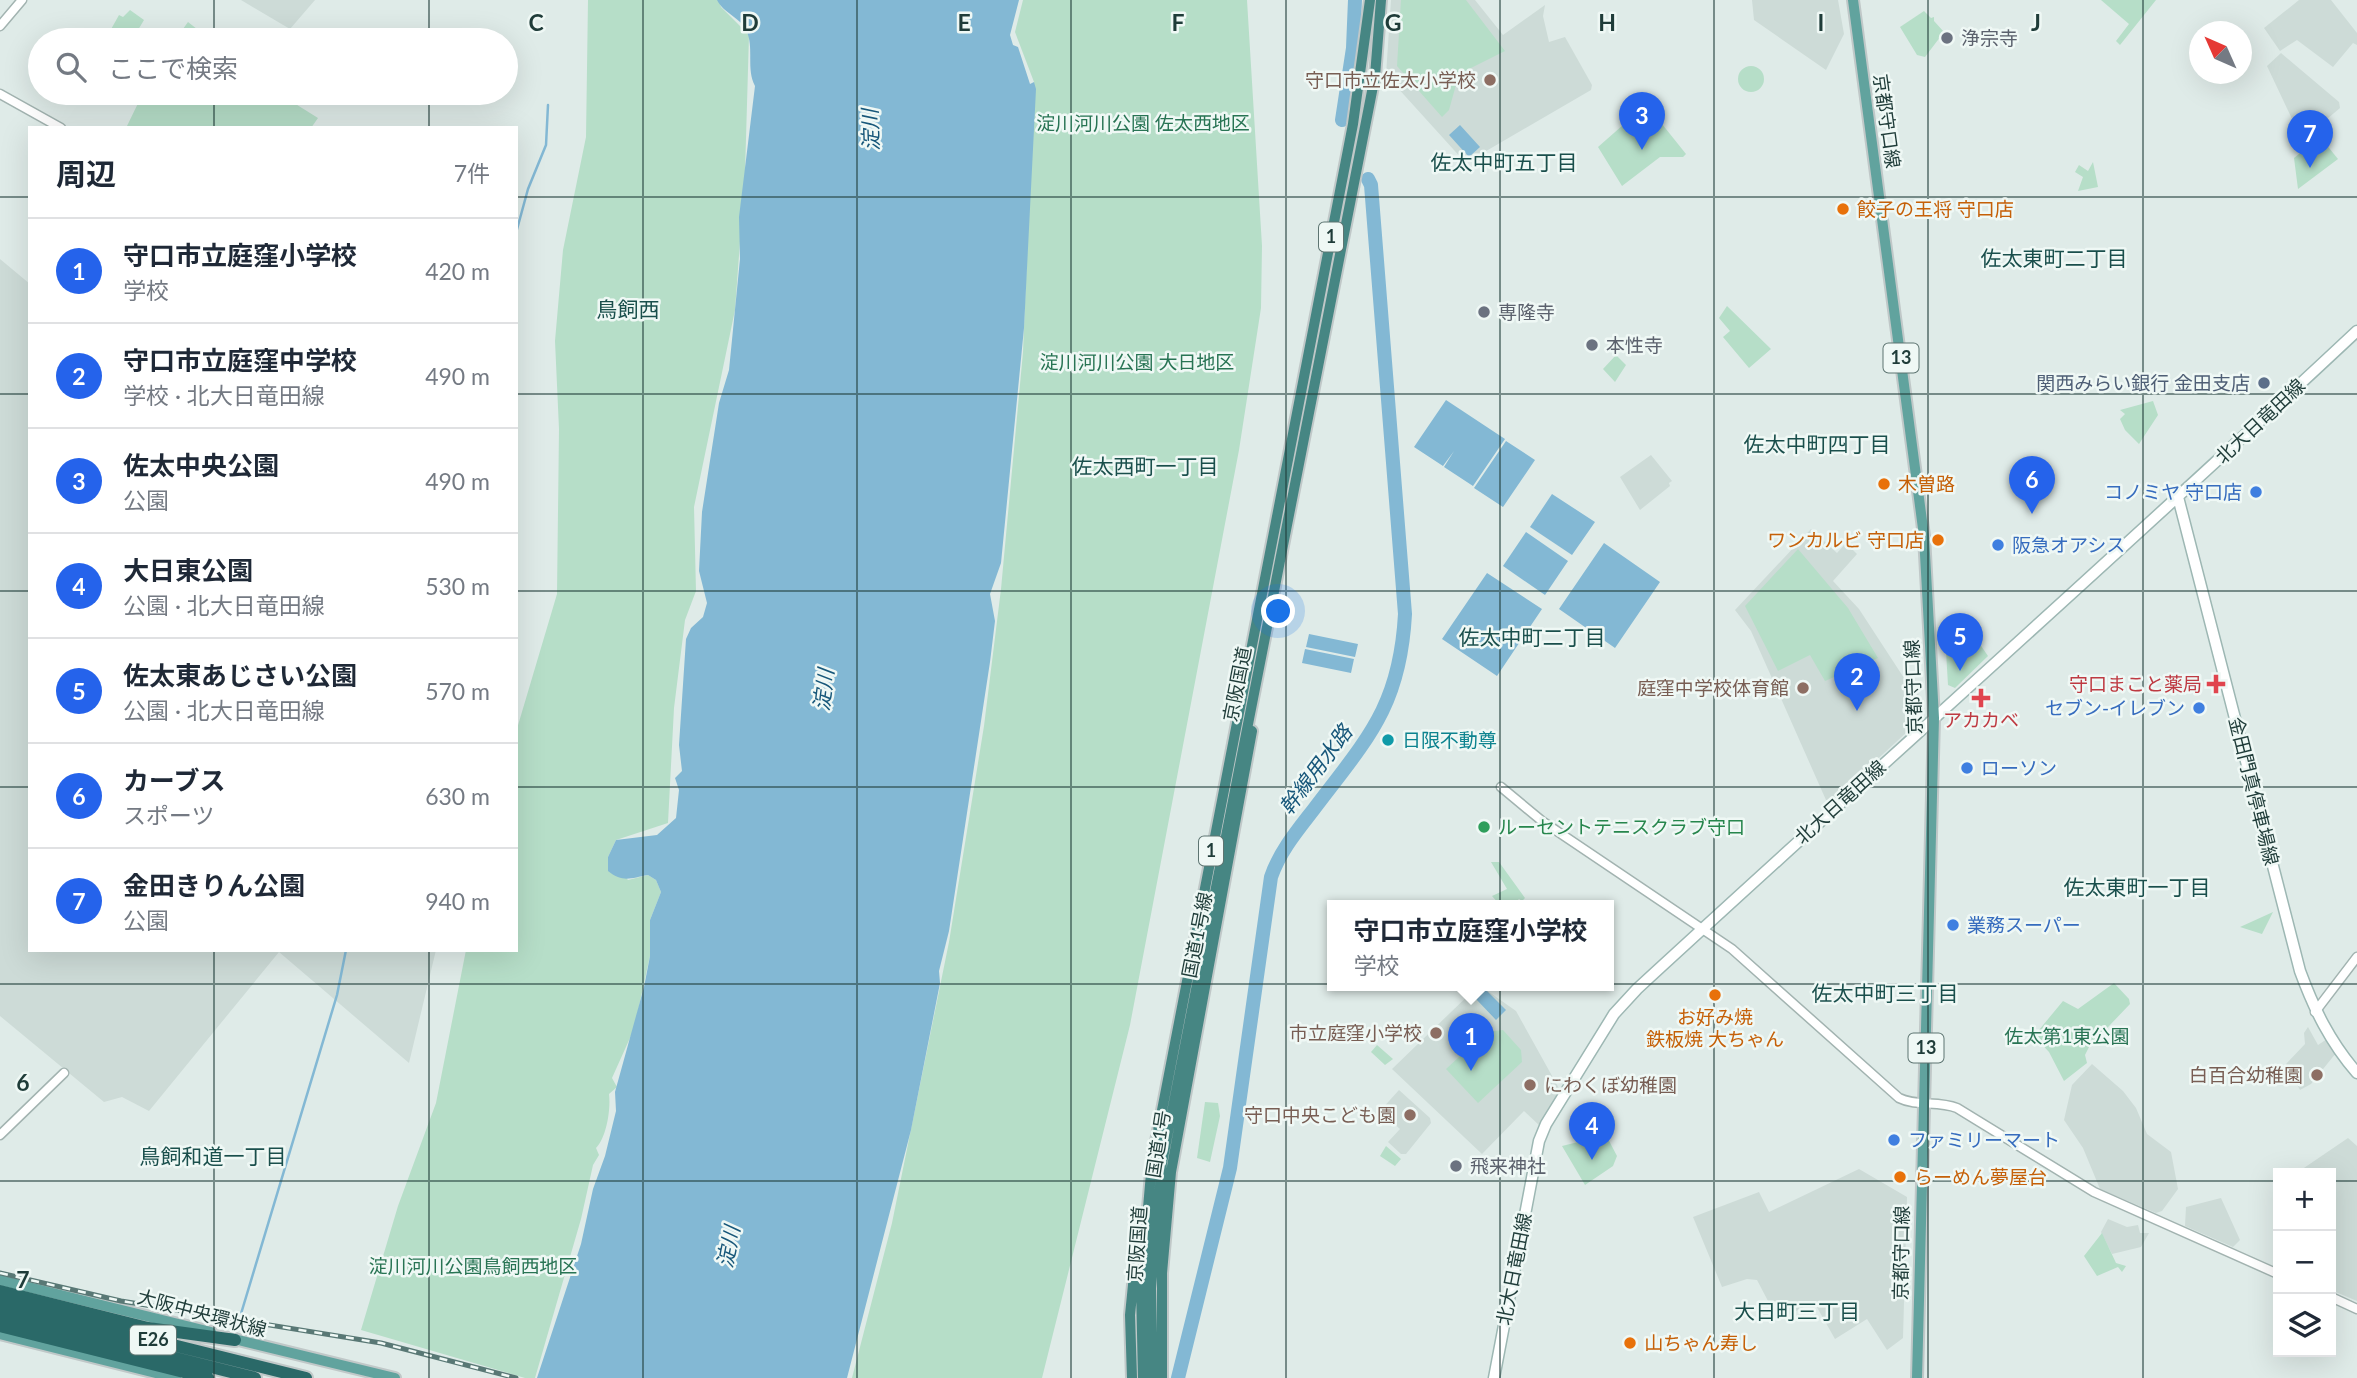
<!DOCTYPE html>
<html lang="ja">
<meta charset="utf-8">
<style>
body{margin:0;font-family:Lato,"Noto Sans JP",sans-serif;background:#f2f2f3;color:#1f2937}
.controls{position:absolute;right:21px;bottom:21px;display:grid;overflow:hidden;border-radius:0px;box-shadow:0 7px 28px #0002}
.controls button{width:63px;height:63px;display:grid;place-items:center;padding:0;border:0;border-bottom:2px solid #e0e1e3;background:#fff;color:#1f2937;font:35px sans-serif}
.compass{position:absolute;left:2189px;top:21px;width:63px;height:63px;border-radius:50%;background:#fff;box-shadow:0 7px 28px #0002;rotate:315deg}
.you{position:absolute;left:1279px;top:612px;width:24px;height:24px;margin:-18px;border:5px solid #fff;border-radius:50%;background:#1a73e8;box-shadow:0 0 0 10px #1a73e833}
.badge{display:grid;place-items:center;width:46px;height:46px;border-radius:50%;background:#2563eb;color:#fff;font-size:23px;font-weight:700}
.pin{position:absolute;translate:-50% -58px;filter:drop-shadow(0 2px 4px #0008)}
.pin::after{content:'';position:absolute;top:37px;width:24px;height:21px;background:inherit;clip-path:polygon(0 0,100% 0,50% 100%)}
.popup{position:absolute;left:1327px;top:900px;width:287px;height:91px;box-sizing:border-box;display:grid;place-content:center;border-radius:0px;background:#fff;filter:drop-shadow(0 2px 5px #0005);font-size:23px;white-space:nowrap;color:#747a83}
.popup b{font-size:26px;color:#1f2937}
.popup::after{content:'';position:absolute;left:50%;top:100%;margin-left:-14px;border:14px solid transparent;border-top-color:#fff}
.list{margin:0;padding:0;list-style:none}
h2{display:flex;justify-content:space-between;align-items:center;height:91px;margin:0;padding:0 28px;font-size:30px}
h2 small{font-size:23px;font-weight:400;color:#747a83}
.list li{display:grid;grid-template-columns:46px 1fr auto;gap:21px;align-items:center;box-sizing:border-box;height:105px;padding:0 28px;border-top:2px solid #e0e1e3}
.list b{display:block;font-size:26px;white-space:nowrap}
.list p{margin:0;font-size:23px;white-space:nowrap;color:#747a83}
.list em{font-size:23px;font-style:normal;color:#747a83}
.icon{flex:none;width:38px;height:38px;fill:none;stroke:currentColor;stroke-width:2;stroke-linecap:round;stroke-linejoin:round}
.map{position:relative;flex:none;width:2357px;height:1378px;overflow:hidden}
.search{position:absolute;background:#fff;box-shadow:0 7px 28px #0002;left:28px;top:28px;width:490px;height:77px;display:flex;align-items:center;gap:18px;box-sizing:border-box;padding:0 24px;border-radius:38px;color:#747a83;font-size:26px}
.panel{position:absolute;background:#fff;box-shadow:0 7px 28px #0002;left:28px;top:126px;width:490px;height:826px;border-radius:0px}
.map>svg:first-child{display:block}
.built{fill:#cddbd7}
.green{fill:#b6dec8}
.water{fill:#83b8d4}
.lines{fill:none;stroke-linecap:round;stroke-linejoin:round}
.stream{stroke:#83b8d4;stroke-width:2.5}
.river{stroke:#83b8d4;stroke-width:14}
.tertiary-casing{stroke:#a2b3b0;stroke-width:11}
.secondary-casing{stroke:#9db7b3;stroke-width:13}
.primary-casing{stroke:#c0c8c8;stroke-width:14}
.trunk-casing{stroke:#c0c8c8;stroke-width:14}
.motorway-casing{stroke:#c0c8c8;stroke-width:16}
.tertiary{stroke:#fff;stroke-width:8}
.secondary{stroke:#fff;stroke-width:10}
.primary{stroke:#61a39e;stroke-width:10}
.trunk{stroke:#468683;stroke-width:10}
.motorway{stroke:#2a6968;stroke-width:12}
.rail-casing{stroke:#597875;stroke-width:5}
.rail{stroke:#eff8f5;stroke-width:2.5;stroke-dasharray:8;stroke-linecap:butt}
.grid{fill:none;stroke:#1f3c39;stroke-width:2;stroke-opacity:0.55}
.worship-dot{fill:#6b7280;stroke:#eff8f5;stroke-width:2.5}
.education-dot{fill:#8d6e63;stroke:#eff8f5;stroke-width:2.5}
.food-dot{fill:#e8710a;stroke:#eff8f5;stroke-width:2.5}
.service-dot{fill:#5c6f8a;stroke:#eff8f5;stroke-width:2.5}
.shop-dot{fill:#3f7fe0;stroke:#eff8f5;stroke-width:2.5}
.health-dot{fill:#e0444e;stroke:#eff8f5;stroke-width:2.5}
.culture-dot{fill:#0f9aa8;stroke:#eff8f5;stroke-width:2.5}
.leisure-dot{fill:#2e9e5b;stroke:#eff8f5;stroke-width:2.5}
.labels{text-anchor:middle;stroke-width:5;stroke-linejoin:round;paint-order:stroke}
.shield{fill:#eff8f5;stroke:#5d7471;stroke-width:2}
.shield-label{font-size:18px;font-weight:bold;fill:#1f3c39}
.worship-label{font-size:19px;fill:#5b616d;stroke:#eff8f5;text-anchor:start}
.education-label{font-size:19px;fill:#785e54;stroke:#eff8f5;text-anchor:end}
.street-label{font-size:19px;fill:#1f3c39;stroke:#eff8f5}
.park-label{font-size:19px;fill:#287454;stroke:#eff8f5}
.food-label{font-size:19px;fill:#c56008;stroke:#eff8f5;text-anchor:start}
.service-label{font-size:19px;fill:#4e5e75;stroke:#eff8f5;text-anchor:end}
.shop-label{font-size:19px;fill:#366cbe;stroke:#eff8f5;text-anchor:start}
.health-label{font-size:19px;fill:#be3a42;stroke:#eff8f5;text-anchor:end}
.culture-label{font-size:19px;fill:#0d838f;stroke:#eff8f5;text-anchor:start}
.leisure-label{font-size:19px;fill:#27864d;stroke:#eff8f5;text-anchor:start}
.water-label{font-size:21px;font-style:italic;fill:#17577a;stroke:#eff8f5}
.neighbourhood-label{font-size:21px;fill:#1a4f4c;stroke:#eff8f5}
.grid-label{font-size:23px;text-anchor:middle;font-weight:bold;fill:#1f3c39;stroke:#eff8f5;stroke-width:5;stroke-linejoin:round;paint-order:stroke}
</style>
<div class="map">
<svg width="2357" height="1378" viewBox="0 0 2357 1378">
<rect width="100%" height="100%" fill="#dfebe8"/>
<path class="built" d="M241 0H315L290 29Z
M1391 0H1475L1503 35 1545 5 1543 16 1549 42 1565 37 1592 85 1591 90 1469 161 1463 160 1386 75Z
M1752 0H1838L1844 34 1826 70 1754 20Z
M2299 0H2331L2357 33V45L2353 43 2333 67 2297 40 2280 51 2264 28Z
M2281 53 2339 102 2340 108 2301 141 2294 135 2293 121 2267 66Z
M0 259 30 284V950H436L409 1063 279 952 149 1111 122 1097 104 1102 0 1016Z
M1651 455 1672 481 1669 483 1670 486 1640 510 1620 477Z
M1811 529 1837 553 1846 543 1857 554 1833 581 1859 609 1904 678 1910 675 1920 698V720L1832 801 1826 800 1751 631 1735 610Z
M1479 985 1516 1011 1561 1092 1540 1126 1524 1111 1482 1154 1392 1069Z
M2308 1027 2318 1045 2327 1039 2336 1053 2311 1084 2300 1090 2286 1064 2305 1044 2304 1033Z
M2092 1064 2123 1091 2136 1108 2147 1134 2171 1152 2178 1189 2162 1211 2156 1213 2100 1189 2083 1148 2064 1120 2072 1085Z
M1399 1090 1430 1118 1431 1123 1406 1154H1401L1388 1142 1400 1129 1380 1111Z
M2348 1138 2357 1146V1301L2331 1290V1173L2298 1172Z
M1859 1169 1907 1197 1903 1338 1887 1350 1867 1319 1835 1339 1814 1302 1778 1320 1757 1280 1747 1279 1722 1287 1693 1217 1759 1192 1769 1212Z
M2221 1198 2240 1240 2233 1247 2185 1226 2186 1207Z
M2108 1219 2127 1227 2138 1225 2140 1233H2149L2141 1247 2112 1254 2101 1232Z"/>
<path class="green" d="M588 0H719L721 7 749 35 745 173 735 310 694 507 696 591 685 620 674 708 668 823 616 840 608 857 628 880 648 875 656 880 661 892 650 920V956L634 1029 612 1078 617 1087 609 1094C611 1110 606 1138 596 1148L599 1155 593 1165 581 1219 535 1378H525L361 1330 398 1206 436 1103 466 950H516V732L557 594 559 429 555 341 563 250 586 137Z
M1023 0H1247L1262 246 1261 308 1239 450 1130 1025 1042 1378H852L892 1223 949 942 984 726 1001 589 1023 352 1034 82 1015 32Z
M1401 0H1466L1505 51 1459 74 1449 110 1442 117 1397 66Z
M2101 0H2156L2120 45 2116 41 2129 24Z
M130 10 144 20 132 40H105L119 15 123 17Z
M1924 11 1931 18 1934 17V21L1944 32 1925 57 1917 55 1900 27Z
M188 22 211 40H175Z
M1738 79a13 13 0 1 1 26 0a13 13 0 1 1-26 0Z
M143 93H278L318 118 311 128H131L127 126Z
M1650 109 1686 154 1683 157H1660L1622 186 1598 147 1623 125Z
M2325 143 2338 159 2298 189 2294 158 2309 146 2312 150Z
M2093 162 2098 187 2078 191 2083 177 2075 172 2079 165 2088 171Z
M1727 306 1771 349 1749 368 1723 337 1730 331 1719 318Z
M1616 355 1626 365 1615 382 1603 369Z
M2153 401 2158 415 2139 444 2125 430 2120 419 2125 414 2120 410Z
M1798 549 1848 608 1878 658 1825 681 1810 655 1778 671 1745 606Z
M1973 634 1988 656 1955 688 1948 685 1946 651Z
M1491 862H1499L1525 898 1522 901 1519 899 1513 905H1500L1492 896 1507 889Z
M2273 912 2262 934 2240 927Z
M2114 983 2129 999 2130 1004 2089 1047 2085 1055 2087 1063 2064 1081 2049 1052 2034 1036 2063 1001 2078 1009Z
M1503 1030 1521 1050 1522 1062 1478 1103 1446 1069 1486 1032Z
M1377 1045 1393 1059 1385 1065 1371 1052Z
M1205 1102 1218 1103 1220 1116 1210 1162 1197 1158Z
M1606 1135 1617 1156 1613 1166 1585 1185 1562 1146Z
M1386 1146 1401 1159 1395 1166 1380 1156Z
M2102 1233 2116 1263 2126 1266 2122 1272 2118 1267 2097 1276 2084 1256Z"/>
<path class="water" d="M717 0H1019L1010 35 1013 45 1018 47 1030 84 1034 82 1036 89 1024 328 1001 563 990 594 995 621 990 662 949 931 939 971 940 983 911 1130 847 1378H537L581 1244 593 1189 605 1156 616 1111 615 1092 644 987 650 956V920L661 892 656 880 648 875C631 878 623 883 608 871V857L616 840 657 835 676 818 679 790 675 778 682 771 679 745 686 639 691 628 703 617 707 603 699 571 702 512 719 403 729 370 740 259 739 217 755 86C746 69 754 49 747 32 742 18 724 14 717 0Z
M1460 125 1480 147 1469 157 1449 135Z
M1446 400 1505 439 1473 486 1444 467 1454 451 1443 466 1414 447Z
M1506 441 1535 460 1503 507 1474 488Z
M1552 494 1595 522 1572 555 1530 527Z
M1526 532 1568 561 1545 595 1503 566Z
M1604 543 1660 582 1615 648 1559 609Z
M1487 573 1542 609 1497 676 1442 639Z
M1309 634 1358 644 1355 657 1306 647Z
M1305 649 1354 659 1351 673 1302 663Z
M1870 669 1876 682 1849 694 1843 682Z
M1486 990 1506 1010 1496 1020 1476 999Z"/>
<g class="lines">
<path class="stream" d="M516 233 528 189 546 145 548 105
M234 1337 337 995 346 950"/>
<path class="river" d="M1342 120 1353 48 1355 0
M1178 1378 1230 1168 1271 877C1280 851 1297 831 1314 809 1367 739 1400 707 1405 614L1371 185 1368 179"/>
<g class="tertiary-casing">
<path id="tertiary" d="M0 26 22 0
M0 94 61 128
M1501 787 1542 821 1732 949 1899 1098C1917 1107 1938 1100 1957 1108L2094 1192 2278 1274
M2315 1012 2357 957
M0 1135 64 1073
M2331 1297 2357 1309"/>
</g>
<g class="secondary-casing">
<path id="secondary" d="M2178 497 2300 971C2314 1009 2330 1042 2357 1073
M1494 1378 1539 1141 1546 1124 1614 1014 1637 989C1876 769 2120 553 2357 331"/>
</g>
<g class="primary-casing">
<path id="primary" d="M1853 0 1924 536 1934 718 1917 1378
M0 1280 211 1332
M0 1334 176 1378
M230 1338 395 1378"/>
</g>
<g class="trunk-casing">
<path id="trunk" d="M1132 1378 1130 1315 1136 1255
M1143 1378 1141 1288 1152 1162 1353 124 1370 0
M1153 1378 1151 1288 1162 1163 1375 76 1381 0
M1162 1378V1273L1171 1172 1252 731"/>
</g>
<g class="motorway-casing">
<path id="motorway" d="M0 1291 148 1328 235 1340
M0 1302 306 1378
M0 1314 255 1378
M0 1326 208 1378"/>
</g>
<use href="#tertiary" class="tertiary"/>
<use href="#secondary" class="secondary"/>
<use href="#primary" class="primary"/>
<use href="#trunk" class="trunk"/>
<use href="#motorway" class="motorway"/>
<g class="rail-casing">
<path id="rail" d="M0 1273 121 1301 381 1343 516 1378"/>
</g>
<use href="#rail" class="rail"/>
</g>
<path class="grid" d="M214 0V40M429 0V40M643 0V1378M857 0V1378M1071 0V1378M1286 0V1378M1500 0V1378M1714 0V1378M1928 0V1378M2143 0V1378M214 93V128M429 93V128M0 197H30M516 197H2357M0 394H30M516 394H2357M0 591H30M516 591H2357M0 787H30M516 787H2357M214 950V1378M429 950V1378M0 984H2357M0 1181H2278M2331 1181H2357"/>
<g class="worship-dot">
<circle cx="1947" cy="38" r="7"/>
<circle cx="1484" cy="312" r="7"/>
<circle cx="1592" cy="345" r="7"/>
<circle cx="1456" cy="1166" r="7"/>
</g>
<g class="education-dot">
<circle cx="1490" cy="80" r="7"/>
<circle cx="1803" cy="688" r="7"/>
<circle cx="1436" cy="1033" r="7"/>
<circle cx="2317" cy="1075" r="7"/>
<circle cx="1530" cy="1085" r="7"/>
<circle cx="1410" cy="1115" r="7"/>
</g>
<g class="food-dot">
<circle cx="1843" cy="209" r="7"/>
<circle cx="1884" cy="484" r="7"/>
<circle cx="1938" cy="540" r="7"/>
<circle cx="1715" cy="995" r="7"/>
<circle cx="1900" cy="1177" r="7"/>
<circle cx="1630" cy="1343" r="7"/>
</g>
<circle class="service-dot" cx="2264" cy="383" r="7"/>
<g class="shop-dot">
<circle cx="2256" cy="492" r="7"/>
<circle cx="1998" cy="545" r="7"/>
<circle cx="2199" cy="708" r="7"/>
<circle cx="1967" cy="768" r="7"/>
<circle cx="1953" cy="925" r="7"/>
<circle cx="1894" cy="1140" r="7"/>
</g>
<g class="health-dot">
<path d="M2212.5 673.5h7v7h7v7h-7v7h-7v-7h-7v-7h7z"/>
<path d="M1977.5 687.5h7v7h7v7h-7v7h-7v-7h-7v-7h7z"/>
</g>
<circle class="culture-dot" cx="1388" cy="740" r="7"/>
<circle class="leisure-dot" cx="1484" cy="827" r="7"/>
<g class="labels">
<g class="shield">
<rect x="1319" y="222.5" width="24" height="29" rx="5"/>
<rect x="1883.5" y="343.5" width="35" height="29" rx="5"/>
<rect x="1199" y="836.5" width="24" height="29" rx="5"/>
<rect x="1908.5" y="1033.5" width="35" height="29" rx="5"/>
<rect x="130" y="1325.5" width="46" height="29" rx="5"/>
</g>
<g class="shield-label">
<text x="1331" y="243">1</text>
<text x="1901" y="364">13</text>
<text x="1211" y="857">1</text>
<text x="1926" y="1054">13</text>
<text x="153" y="1346">E26</text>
</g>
<g class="worship-label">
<text x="1961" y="45">浄宗寺</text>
<text x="1498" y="319">専隆寺</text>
<text x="1606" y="352">本性寺</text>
<text x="1470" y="1173">飛来神社</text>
</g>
<g class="education-label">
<text x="1476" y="87">守口市立佐太小学校</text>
<text x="1789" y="695">庭窪中学校体育館</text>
<text x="1422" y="1040">市立庭窪小学校</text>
<text x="2303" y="1082">白百合幼稚園</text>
<text x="1544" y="1092" text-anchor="start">にわくぼ幼稚園</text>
<text x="1396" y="1122">守口中央こども園</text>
</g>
<g class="street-label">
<text transform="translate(1887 121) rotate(82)" y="7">京都守口線</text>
<text transform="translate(2260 421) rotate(-43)" y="7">北大日竜田線</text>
<text transform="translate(1237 684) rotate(-79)" y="7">京阪国道</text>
<text transform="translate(1913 687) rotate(-92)" y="7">京都守口線</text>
<text transform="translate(2254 791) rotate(76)" y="7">金田門真停車場線</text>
<text transform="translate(1840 802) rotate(-42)" y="7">北大日竜田線</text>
<text transform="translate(1197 935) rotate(-79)" y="7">国道1号線</text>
<text transform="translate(1158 1144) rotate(-81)" y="7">国道1号</text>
<text transform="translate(1137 1244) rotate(-86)" y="7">京阪国道</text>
<text transform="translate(1901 1253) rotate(-89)" y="7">京都守口線</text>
<text transform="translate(1514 1269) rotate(-79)" y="7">北大日竜田線</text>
<text transform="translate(202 1313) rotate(15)" y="7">大阪中央環状線</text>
</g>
<g class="park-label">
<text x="1143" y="130">淀川河川公園 佐太西地区</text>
<text x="1137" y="369">淀川河川公園 大日地区</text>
<text x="2067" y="1043">佐太第1東公園</text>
<text x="473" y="1273">淀川河川公園鳥飼西地区</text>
</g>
<g class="food-label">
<text x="1857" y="216">餃子の王将 守口店</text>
<text x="1898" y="491">木曽路</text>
<text x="1924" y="547" text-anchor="end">ワンカルビ 守口店</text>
<text x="1715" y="1024" text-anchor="middle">お好み焼<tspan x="1715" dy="22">鉄板焼 大ちゃん</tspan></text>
<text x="1914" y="1184">らーめん夢屋台</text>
<text x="1644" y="1350">山ちゃん寿し</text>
</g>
<g class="service-label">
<text x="2250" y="390">関西みらい銀行 金田支店</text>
</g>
<g class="shop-label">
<text x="2242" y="499" text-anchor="end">コノミヤ 守口店</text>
<text x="2012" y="552">阪急オアシス</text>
<text x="2185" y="715" text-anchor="end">セブン-イレブン</text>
<text x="1981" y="775">ローソン</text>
<text x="1967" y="932">業務スーパー</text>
<text x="1908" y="1147">ファミリーマート</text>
</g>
<g class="health-label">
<text x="2202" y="691">守口まこと薬局</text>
<text x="1981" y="727" text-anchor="middle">アカカベ</text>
</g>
<g class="culture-label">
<text x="1402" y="747">日限不動尊</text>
</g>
<g class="leisure-label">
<text x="1498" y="834">ルーセントテニスクラブ守口</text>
</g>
<g class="water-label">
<text transform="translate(871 130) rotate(-92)" y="7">淀川</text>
<text transform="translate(824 690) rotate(-83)" y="7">淀川</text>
<text transform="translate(1316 770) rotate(-53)" y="7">幹線用水路</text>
<text transform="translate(729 1247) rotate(-79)" y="7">淀川</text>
</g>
<g class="neighbourhood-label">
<text x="1504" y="170">佐太中町五丁目</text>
<text x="2054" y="266">佐太東町二丁目</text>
<text x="628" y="317">鳥飼西</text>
<text x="1817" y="452">佐太中町四丁目</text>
<text x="1145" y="474">佐太西町一丁目</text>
<text x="1532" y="645">佐太中町二丁目</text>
<text x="2137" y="895">佐太東町一丁目</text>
<text x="1885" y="1001">佐太中町三丁目</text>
<text x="213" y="1164">鳥飼和道一丁目</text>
<text x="1797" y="1319">大日町三丁目</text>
</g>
</g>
<g class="grid-label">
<text x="536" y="31">C</text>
<text x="750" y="31">D</text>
<text x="964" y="31">E</text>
<text x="1178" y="31">F</text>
<text x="1393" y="31">G</text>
<text x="1607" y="31">H</text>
<text x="1821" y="31">I</text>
<text x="2036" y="31">J</text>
<text x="23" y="1091">6</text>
<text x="23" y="1288">7</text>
</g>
</svg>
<div class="controls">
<button>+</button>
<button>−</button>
<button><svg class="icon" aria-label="layers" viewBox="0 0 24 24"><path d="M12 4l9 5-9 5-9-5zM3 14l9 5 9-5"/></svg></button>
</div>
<svg class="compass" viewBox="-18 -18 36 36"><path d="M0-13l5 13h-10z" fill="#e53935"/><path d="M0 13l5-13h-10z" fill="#747a83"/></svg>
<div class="you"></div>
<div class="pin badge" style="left:1471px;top:1071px">1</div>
<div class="popup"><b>守口市立庭窪小学校</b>学校</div>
<div class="pin badge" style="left:1857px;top:711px">2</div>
<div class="pin badge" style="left:1642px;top:150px">3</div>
<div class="pin badge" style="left:1592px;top:1160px">4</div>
<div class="pin badge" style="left:1960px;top:671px">5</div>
<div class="pin badge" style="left:2032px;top:514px">6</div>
<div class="pin badge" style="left:2310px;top:168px">7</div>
<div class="search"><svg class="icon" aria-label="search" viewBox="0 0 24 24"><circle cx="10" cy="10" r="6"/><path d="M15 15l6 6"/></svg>ここで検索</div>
<section class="panel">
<h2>周辺<small>7件</small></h2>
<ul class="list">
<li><span class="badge">1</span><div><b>守口市立庭窪小学校</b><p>学校</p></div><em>420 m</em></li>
<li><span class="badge">2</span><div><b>守口市立庭窪中学校</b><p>学校 · 北大日竜田線</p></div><em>490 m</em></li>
<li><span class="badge">3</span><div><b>佐太中央公園</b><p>公園</p></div><em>490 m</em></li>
<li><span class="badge">4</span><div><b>大日東公園</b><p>公園 · 北大日竜田線</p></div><em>530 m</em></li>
<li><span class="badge">5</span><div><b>佐太東あじさい公園</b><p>公園 · 北大日竜田線</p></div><em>570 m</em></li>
<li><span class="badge">6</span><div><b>カーブス</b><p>スポーツ</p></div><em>630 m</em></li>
<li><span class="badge">7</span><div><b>金田きりん公園</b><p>公園</p></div><em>940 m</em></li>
</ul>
</section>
</div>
